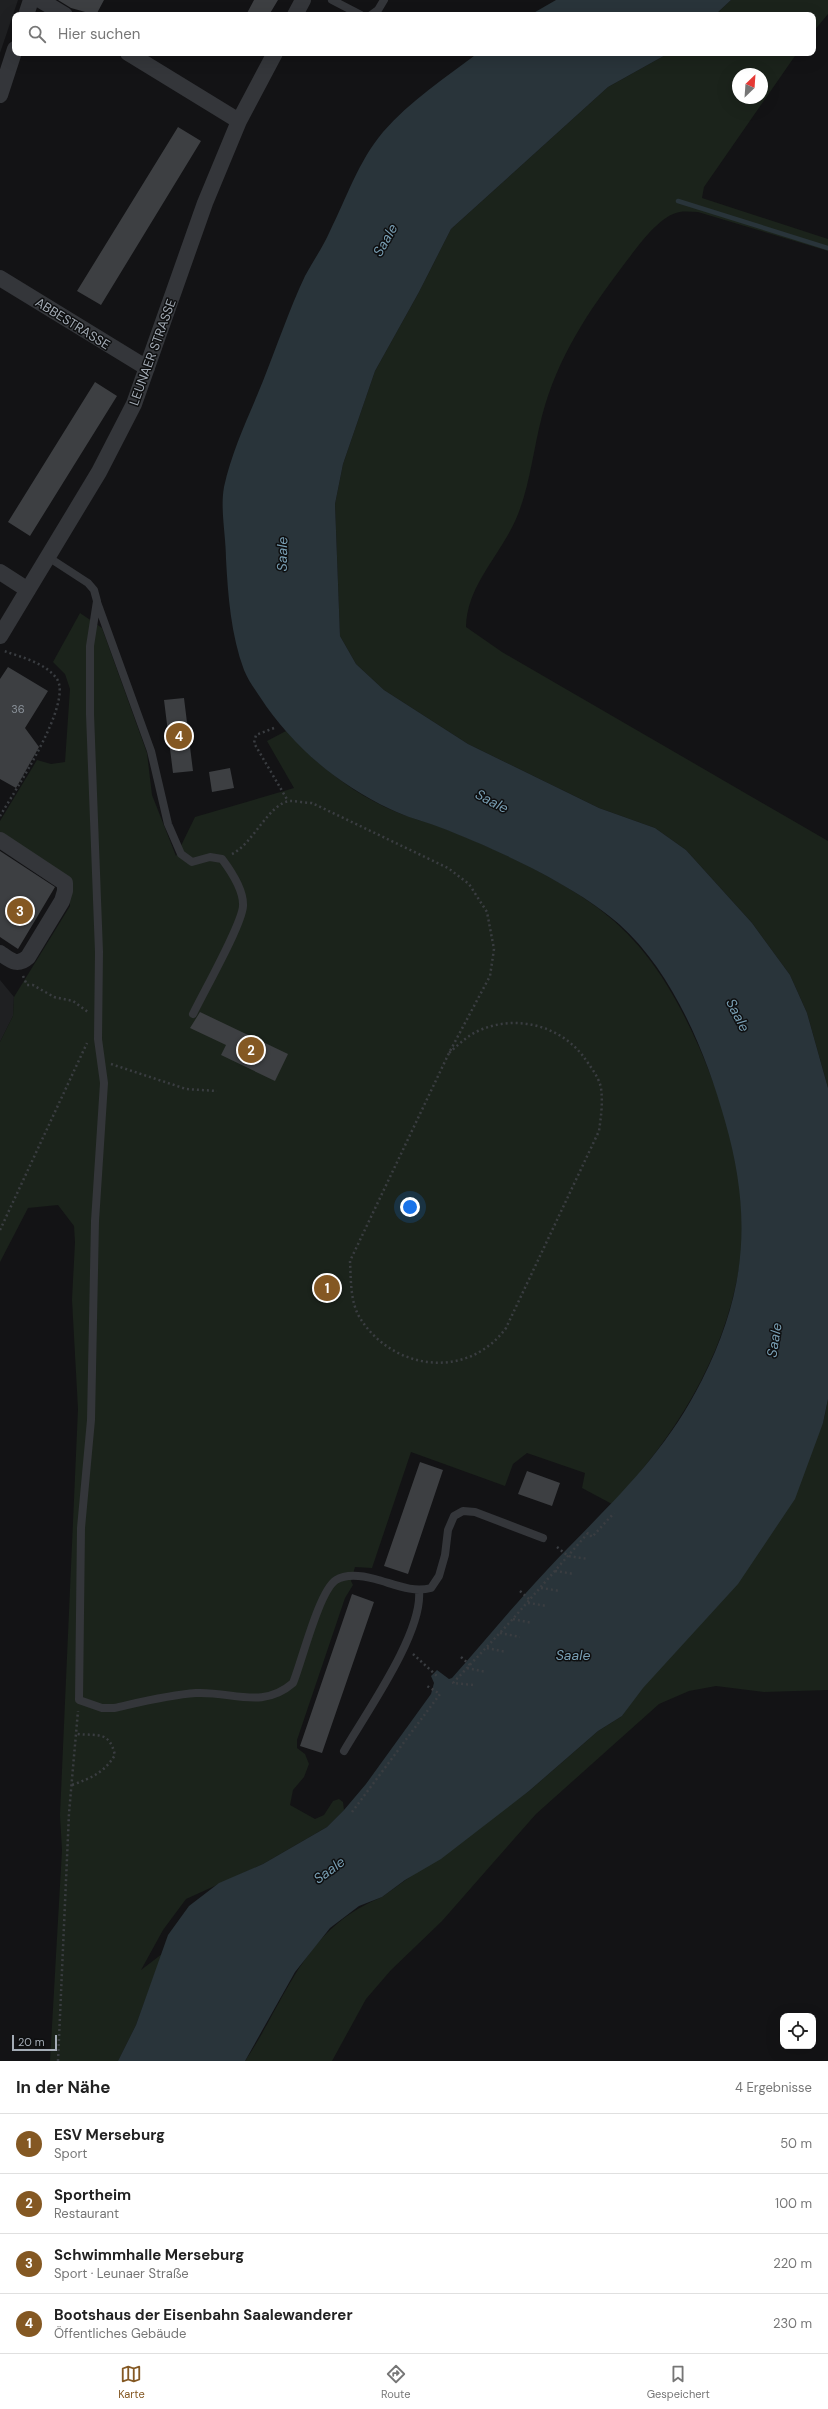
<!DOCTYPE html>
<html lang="de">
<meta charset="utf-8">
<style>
body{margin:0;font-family:"DM Sans",sans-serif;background:#f2f2f2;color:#222}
.controls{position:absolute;right:12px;bottom:12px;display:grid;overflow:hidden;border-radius:8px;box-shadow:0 4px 16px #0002}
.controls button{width:36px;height:36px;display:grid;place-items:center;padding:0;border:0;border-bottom:1px solid #e0e0e0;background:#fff;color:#222;font:20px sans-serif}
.compass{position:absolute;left:732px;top:68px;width:36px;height:36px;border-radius:50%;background:#fff;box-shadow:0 4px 16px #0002;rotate:25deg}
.scale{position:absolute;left:12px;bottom:10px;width:45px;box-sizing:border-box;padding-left:4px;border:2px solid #a4acb6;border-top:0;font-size:11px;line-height:14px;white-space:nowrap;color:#a4acb6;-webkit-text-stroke:3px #0e0f10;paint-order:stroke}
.you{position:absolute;left:410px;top:1207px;width:14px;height:14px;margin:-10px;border:3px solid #fff;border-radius:50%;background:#1a73e8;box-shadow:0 0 0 6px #1a73e833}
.badge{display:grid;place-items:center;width:26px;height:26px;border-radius:50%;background:#845823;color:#fff;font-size:13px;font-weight:700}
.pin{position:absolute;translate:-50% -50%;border:2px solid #fff;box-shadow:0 1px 4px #0006}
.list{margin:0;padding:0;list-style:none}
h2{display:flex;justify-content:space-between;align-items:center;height:52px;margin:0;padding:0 16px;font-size:17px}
h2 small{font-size:13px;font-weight:400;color:#767676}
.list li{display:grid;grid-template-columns:26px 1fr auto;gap:12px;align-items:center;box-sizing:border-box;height:60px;padding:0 16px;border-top:1px solid #e0e0e0}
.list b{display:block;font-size:15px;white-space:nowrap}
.list p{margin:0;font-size:13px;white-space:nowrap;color:#767676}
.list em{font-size:13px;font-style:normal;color:#767676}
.icon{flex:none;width:22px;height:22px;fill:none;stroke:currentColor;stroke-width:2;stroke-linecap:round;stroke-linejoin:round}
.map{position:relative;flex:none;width:828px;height:2061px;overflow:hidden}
.search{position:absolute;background:#fff;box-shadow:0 4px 16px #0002;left:12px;right:12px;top:12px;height:44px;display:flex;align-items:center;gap:10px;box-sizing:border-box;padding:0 14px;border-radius:8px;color:#767676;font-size:15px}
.sheet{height:292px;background:#fff}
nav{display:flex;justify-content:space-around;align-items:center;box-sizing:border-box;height:56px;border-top:1px solid #e0e0e0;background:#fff;font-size:11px;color:#767676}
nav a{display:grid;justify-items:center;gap:2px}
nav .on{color:#845823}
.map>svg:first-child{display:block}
.built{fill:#1f2022}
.green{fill:#1b231b;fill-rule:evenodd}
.water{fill:#29343a}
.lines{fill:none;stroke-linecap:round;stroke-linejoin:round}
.stream{stroke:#29343a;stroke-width:4.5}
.building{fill:#3d3f42}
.path{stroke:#3a3d41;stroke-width:2.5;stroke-dasharray:2 3;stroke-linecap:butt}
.lane{stroke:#34363a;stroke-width:8}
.street{stroke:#34363a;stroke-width:16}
.labels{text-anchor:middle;stroke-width:3;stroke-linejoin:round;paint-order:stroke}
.number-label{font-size:11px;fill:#8a9199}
.street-label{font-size:13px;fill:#a4acb6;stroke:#0e0f10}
.water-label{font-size:14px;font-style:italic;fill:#799fb4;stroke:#0e0f10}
</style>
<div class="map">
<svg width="828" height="2061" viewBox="0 0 828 2061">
<rect width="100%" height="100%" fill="#131315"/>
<path class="built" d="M0 0H18L0 53Z
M0 980 14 997 13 1016 0 1042Z"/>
<path class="green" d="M731 0H828V14L813 32V15H715Z
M669 53H797L704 187 702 198 828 239V251L698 212C692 212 685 211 680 212 659 215 637 248 625 263 588 312 558 356 542 416 533 450 530 487 516 519 500 556 467 585 466 627L502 652 828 841V1088L807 1013 790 975 752 923 686 850 655 828 599 808 468 744 384 690 356 664 340 636 335 504 343 464 375 371 419 292 451 229 608 87ZM738 74H762V98H738Z
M80 613 102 628 147 753 152 795 176 856 195 817 294 788 267 741 286 731C316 764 352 793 394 811 410 818 427 822 443 828 493 848 546 872 591 903 644 940 673 989 699 1047 723 1103 747 1171 743 1233 737 1337 682 1430 612 1504L582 1488 585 1473 527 1453 513 1464 505 1486 411 1452 372 1568 355 1567 351 1581 353 1585 345 1598 297 1740V1748L305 1754 309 1764 304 1777 293 1790 290 1805 315 1819 324 1815 333 1801 339 1799 343 1802 344 1810 327 1827 263 1864 186 1899 163 1930 141 1970 162 1954 136 2025 118 2061H50L62 1850 60 1815 78 1409 72 1300 75 1242 74 1226 58 1205 28 1208 0 1262V1042L13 1016 14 997 70 906 69 882 0 833V821L37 760 51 764 65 762 70 689 65 674 53 662Z
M828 1399V1690L764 1692 716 1686 689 1691 659 1704 536 1814 442 1921 391 1970 366 1999 332 2061H245C288 1997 303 1929 382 1897L529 1791 598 1731 622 1716 823 1423Z"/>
<path class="water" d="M556 0H731L715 15H530Z
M478 53H669L608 87 451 229 419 292 375 371 343 464 335 504 340 636 356 664 384 690 468 744 599 808 655 828 686 850 752 923 790 975 807 1013 828 1088V1399L823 1423 795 1499 738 1584 643 1688 622 1716 598 1731 529 1791 441 1859 405 1880 382 1897 359 1906 330 1928 295 1972 245 2061H118L136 2025 168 1935 189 1906 219 1883 263 1864 327 1827 344 1810 366 1784 431 1694 434 1683 431 1676 437 1670 449 1679 452 1678C484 1642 514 1605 547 1570 606 1507 662 1460 702 1380 747 1291 752 1215 725 1121 706 1053 673 972 619 924 575 885 494 848 439 827 423 821 406 817 390 809 337 784 292 746 260 697 254 688 248 680 244 670 231 635 228 596 226 559 226 536 220 509 224 487 232 450 249 416 263 381 277 346 289 310 305 276 313 261 323 247 330 231 347 197 358 162 383 132 410 101 445 78 478 53Z"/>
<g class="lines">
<path class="stream" d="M678 201 828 248"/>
</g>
<path class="building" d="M58 0H104L96 15 71 8Z
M254 0H278L269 15H246Z
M178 127 201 141 101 305 77 291Z
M95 382 117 396 30 536 8 522Z
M8 667 48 691 25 728 39 747 16 788 0 779V679Z
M184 698 193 771 173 773 164 700Z
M230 768 234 788 212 792 209 772Z
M0 851 55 887 18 949 0 937Z
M200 1012 288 1054 275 1081 221 1055 226 1045 190 1028Z
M420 1462 443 1470 408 1574 384 1566Z
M527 1471 560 1483 552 1506 518 1494Z
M352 1594 374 1602 322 1753 300 1746Z"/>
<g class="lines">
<path class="path" d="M274 728 256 735 254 743 288 801
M0 816C14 792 73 704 57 679 46 663 21 657 4 651
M232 854C253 844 269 803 290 801 297 801 305 803 312 803L448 868 469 884 487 912 494 949 490 976 449 1053 350 1261C351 1279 350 1302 360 1318 393 1371 468 1380 506 1328L599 1131C601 1117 603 1103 601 1088 599 1077 590 1066 583 1056 559 1025 515 1014 478 1031 467 1036 458 1045 449 1053
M23 976 27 985H33L54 997 73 1001 88 1012
M111 1064 186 1089 217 1091
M0 1230 87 1043
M557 1547 568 1556 588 1559
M555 1571 574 1574
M541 1588 560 1591
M520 1591 530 1600
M528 1603 547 1606
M513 1619 532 1623
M500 1633 520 1637
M487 1648 506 1652
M413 1654 438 1677
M461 1657 470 1665
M467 1668 486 1672
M473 1685 453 1683 511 1621 588 1533 592 1537 614 1513
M72 1785C91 1778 104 1773 115 1755 109 1731 99 1736 77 1734
M352 1812 440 1694 427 1686
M58 2061 69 1813 78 1711"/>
<path class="lane" d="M332 0 361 15
M371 15 378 10 384 0
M48 557 88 583 94 590 97 601 90 646V714L99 952 98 1039 104 1083 95 1221 91 1420 81 1528 79 1700 102 1708H114C141 1702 168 1695 196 1693 232 1691 262 1710 293 1683 302 1661 319 1591 336 1580 347 1573 364 1576 375 1579 394 1584 412 1593 431 1588L439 1576 445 1555 448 1530 454 1516 463 1511 475 1512 543 1538
M97 602 151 751 168 824 181 854 192 862 210 857 222 859C231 871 244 890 243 906 242 925 203 993 193 1014
M344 1751C366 1713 423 1633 419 1591"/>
<path class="street" d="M40 0 65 15
M26 15 31 0
M295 15 303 0
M128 53 239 121
M0 95 15 49
M0 278 147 368
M0 572 28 590
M0 636 99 472 134 404 205 203 239 121 275 53
M0 840 65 883V891L62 901 28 957C17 967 10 960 0 953"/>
</g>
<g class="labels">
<g class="number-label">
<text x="18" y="713">36</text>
</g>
<g class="street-label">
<text transform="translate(73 323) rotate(32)" y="5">ABBESTRASSE</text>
<text transform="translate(152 352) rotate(-70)" y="5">LEUNAER STRASSE</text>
</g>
<g class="water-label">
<text transform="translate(385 240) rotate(-60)" y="5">Saale</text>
<text transform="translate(282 554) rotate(-89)" y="5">Saale</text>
<text transform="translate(492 801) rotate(28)" y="5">Saale</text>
<text transform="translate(738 1015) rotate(63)" y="5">Saale</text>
<text transform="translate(774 1340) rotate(-81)" y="5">Saale</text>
<text x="573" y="1660">Saale</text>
<text transform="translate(329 1870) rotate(-36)" y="5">Saale</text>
</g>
</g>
</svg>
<div class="controls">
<button><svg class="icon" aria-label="locate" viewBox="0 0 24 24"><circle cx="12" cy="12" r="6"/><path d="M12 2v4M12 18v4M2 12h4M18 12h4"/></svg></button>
</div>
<svg class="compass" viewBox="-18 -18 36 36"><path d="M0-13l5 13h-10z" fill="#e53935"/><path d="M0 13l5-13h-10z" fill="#767676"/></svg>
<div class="scale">20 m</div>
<div class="you"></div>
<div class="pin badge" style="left:327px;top:1288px">1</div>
<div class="pin badge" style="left:251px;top:1050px">2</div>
<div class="pin badge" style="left:20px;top:911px">3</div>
<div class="pin badge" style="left:179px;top:736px">4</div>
<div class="search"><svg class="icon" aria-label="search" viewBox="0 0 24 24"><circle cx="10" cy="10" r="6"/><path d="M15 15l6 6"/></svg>Hier suchen</div>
</div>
<section class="sheet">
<h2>In der Nähe<small>4 Ergebnisse</small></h2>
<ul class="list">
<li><span class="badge">1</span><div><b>ESV Merseburg</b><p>Sport</p></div><em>50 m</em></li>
<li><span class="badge">2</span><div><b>Sportheim</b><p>Restaurant</p></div><em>100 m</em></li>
<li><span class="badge">3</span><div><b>Schwimmhalle Merseburg</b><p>Sport · Leunaer Straße</p></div><em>220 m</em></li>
<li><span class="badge">4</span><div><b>Bootshaus der Eisenbahn Saalewanderer</b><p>Öffentliches Gebäude</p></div><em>230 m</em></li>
</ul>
</section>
<nav>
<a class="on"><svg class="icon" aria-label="map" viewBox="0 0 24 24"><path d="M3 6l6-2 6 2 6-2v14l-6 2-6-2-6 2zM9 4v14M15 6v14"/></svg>Karte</a>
<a><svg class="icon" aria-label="directions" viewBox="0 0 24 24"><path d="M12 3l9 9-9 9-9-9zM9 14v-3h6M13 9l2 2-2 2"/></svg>Route</a>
<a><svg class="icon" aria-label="saved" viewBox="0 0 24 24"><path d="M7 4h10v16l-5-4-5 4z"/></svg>Gespeichert</a>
</nav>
